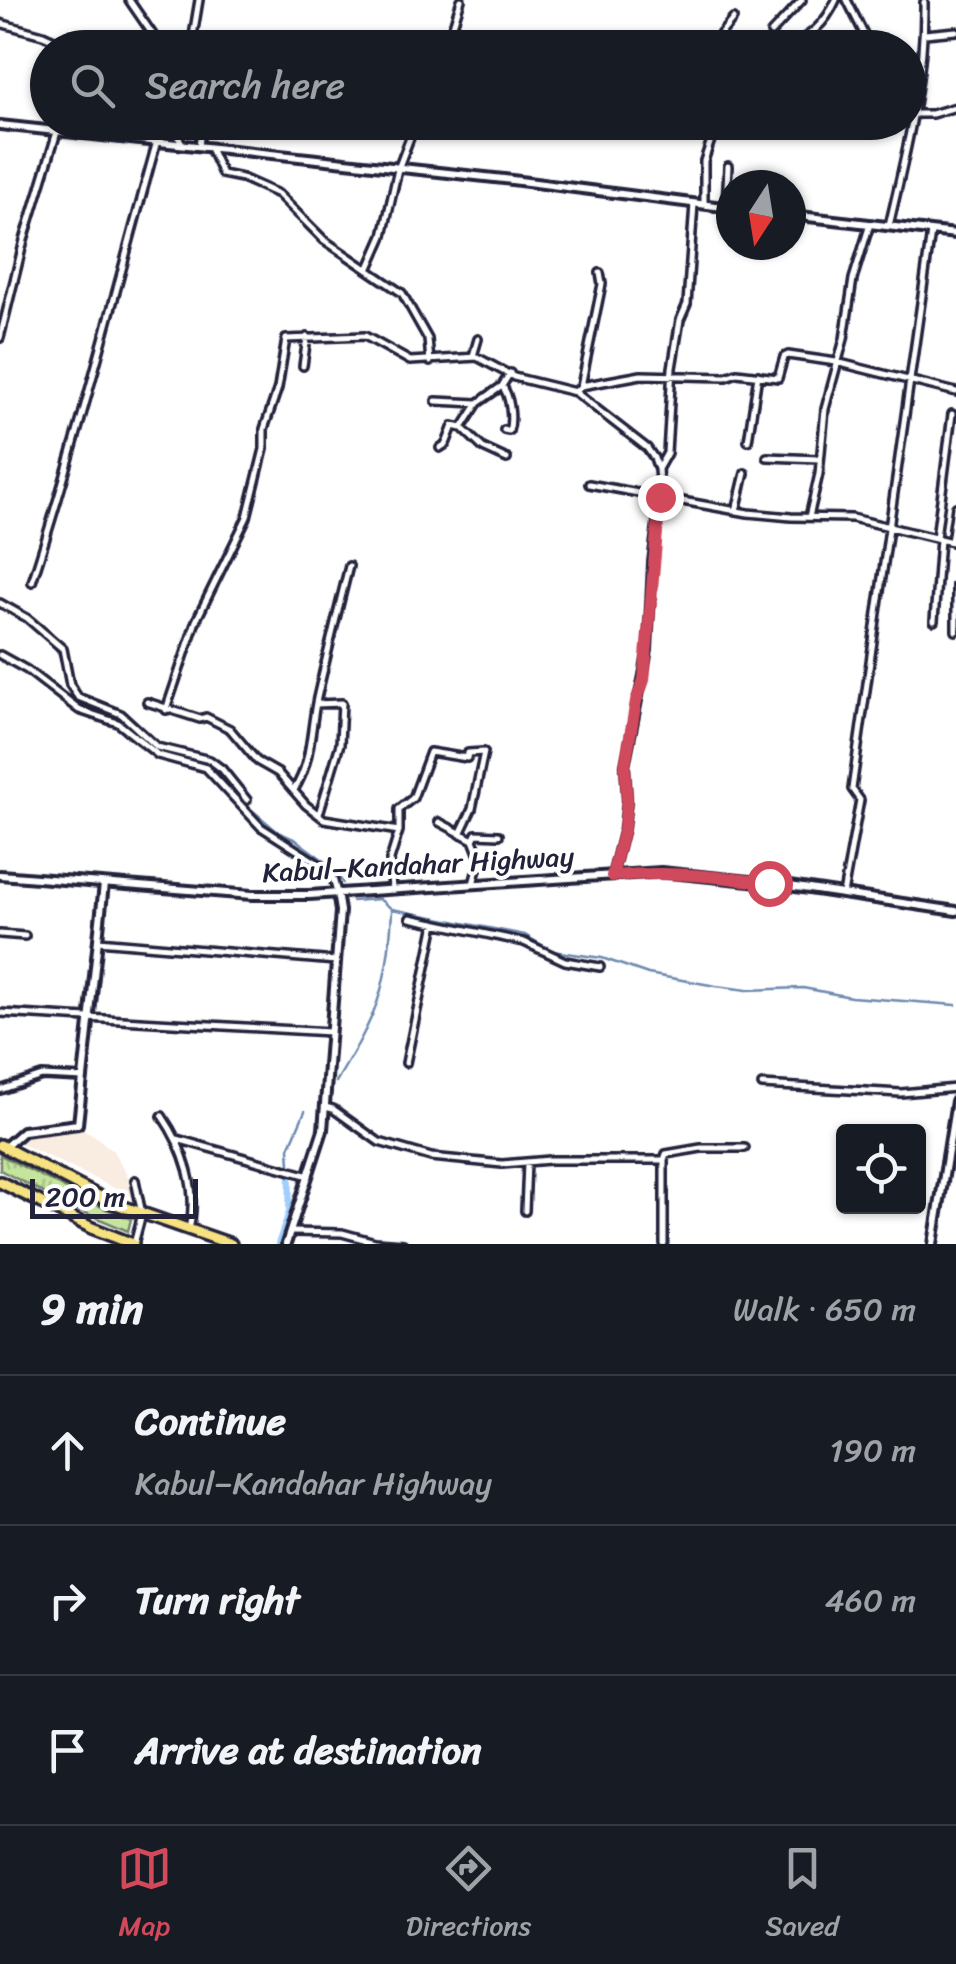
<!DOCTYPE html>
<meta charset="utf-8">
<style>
body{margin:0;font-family:Sriracha,sans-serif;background:#242831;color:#f1f3f6}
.controls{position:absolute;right:30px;bottom:30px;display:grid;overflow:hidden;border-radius:10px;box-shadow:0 2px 8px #0004}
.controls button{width:90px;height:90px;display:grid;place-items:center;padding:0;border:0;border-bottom:2px solid #363941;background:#171b24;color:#f1f3f6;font:50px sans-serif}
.compass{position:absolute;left:716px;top:170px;width:90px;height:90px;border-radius:50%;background:#171b24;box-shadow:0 2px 8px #0004;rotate:192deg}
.scale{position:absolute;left:30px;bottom:25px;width:168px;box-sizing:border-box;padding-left:10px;border:5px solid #22223b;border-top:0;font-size:28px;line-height:35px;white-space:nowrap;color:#22223b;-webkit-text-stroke:8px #fff;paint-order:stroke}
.stop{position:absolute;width:30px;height:30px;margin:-22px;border:8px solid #d1495b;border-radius:50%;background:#fff}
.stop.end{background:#d1495b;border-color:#fff;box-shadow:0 2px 10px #0008}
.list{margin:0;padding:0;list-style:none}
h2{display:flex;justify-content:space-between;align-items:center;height:130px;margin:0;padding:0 40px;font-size:42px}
h2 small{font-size:32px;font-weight:400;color:#9ea1a6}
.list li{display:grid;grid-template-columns:65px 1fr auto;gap:30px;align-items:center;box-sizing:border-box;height:150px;padding:0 40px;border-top:2px solid #363941}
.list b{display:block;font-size:38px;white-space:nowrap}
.list p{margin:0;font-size:32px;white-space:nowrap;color:#9ea1a6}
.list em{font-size:32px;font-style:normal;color:#9ea1a6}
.icon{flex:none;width:55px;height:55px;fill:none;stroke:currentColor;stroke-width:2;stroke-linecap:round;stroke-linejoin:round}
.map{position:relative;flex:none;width:956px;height:1244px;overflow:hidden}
.search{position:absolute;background:#171b24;box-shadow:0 2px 8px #0004;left:30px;right:30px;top:30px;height:110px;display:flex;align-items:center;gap:25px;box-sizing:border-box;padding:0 35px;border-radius:55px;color:#9ea1a6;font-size:38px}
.sheet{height:580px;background:#171b24}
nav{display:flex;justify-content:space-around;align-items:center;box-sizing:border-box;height:140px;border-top:2px solid #363941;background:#171b24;font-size:28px;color:#9ea1a6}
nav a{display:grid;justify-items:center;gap:5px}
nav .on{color:#d1495b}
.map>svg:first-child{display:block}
.built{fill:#f9ece1}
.park{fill:url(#park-tufts);stroke:#74846c;stroke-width:2.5}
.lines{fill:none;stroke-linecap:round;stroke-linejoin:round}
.stream{stroke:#6e89af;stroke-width:2.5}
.canal{stroke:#a1cefc;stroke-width:6}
.minor-casing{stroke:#22223b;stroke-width:12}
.tertiary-casing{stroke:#22223b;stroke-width:14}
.secondary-casing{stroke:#22223b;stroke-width:14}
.trunk-casing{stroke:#22223b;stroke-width:16}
.minor{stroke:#fff;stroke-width:5}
.tertiary{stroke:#fff;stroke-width:6}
.secondary{stroke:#fff;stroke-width:6}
.trunk{stroke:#f7e281;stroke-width:9}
.route{stroke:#d1495b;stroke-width:12}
.labels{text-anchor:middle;stroke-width:8;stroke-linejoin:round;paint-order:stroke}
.street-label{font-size:28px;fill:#22223b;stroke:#fff}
</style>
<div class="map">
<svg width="956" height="1244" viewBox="0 0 956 1244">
<defs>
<pattern id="park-tufts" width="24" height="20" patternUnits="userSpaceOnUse" patternTransform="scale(2.5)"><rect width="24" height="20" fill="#c5e59d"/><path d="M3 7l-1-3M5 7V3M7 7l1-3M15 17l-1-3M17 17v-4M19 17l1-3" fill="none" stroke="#a9c488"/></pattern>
</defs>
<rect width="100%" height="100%" fill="#fff"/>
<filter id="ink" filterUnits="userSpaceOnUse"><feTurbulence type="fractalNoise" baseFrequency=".01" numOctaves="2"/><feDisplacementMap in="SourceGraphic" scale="20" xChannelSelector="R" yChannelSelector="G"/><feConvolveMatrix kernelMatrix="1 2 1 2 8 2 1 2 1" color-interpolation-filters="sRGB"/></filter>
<g filter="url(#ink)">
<path class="built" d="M74 1126 95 1136 113 1151 131 1182 135 1198 14 1140 33 1131Z"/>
<path class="park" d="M0 1155 104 1208 131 1219 128 1231 69 1206 0 1170Z"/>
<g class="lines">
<path class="stream" d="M11 612 34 627
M51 642 63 660
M69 687 80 704 123 720 141 738
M151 747 211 763 238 798 278 832 296 840 330 865 343 883
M352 901 379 899 392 909 525 935 552 951 602 958 648 974 716 986 747 990 803 988 851 997 956 1005
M336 1082C376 1015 388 991 392 911
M290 1165 289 1148 305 1111"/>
<path class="canal" d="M278 1244 289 1212 290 1174"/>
<g class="minor-casing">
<path id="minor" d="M129 0 162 48
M847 0 871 48
M0 23 43 35 72 48
M771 33 802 0
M925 34 956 31
M191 48 199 0
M446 48 461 0
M709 48 733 19
M746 48 750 44 756 48
M786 48C810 36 825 25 836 0
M908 107 915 114H932L956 107
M167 122 183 144
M199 146 202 122
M210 148 222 174 242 178 278 194 324 240 402 293 428 339 430 362
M704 204V161L717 122
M726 207 728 166
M889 226C906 152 925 79 924 2
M368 270 383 236 398 169 416 122
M0 338 24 240 57 132
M473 356 478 339
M303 366 307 337
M502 386C510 395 513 419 509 431L504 430
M581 386 602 284 600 273
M575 392 581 386 641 375 726 377 737 373 778 378 784 357 788 355 836 362 956 392
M436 401 478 403
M462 428 478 403 502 386 510 373
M748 441 758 375
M440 448 446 444 453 426 462 428 483 448 507 459
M767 457 819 459
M658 469 667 453 672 368 680 320 687 304 694 204
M589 484 748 513 791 517 852 518 956 543
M736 511 745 473
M809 517 819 474 825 409 844 339 853 279 870 224
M936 538 952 414
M951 542 956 507
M32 582C79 437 116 288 157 141
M956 585V631
M0 603 27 618 63 649 70 685 78 697 121 714 157 747 210 760 222 769 247 800
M934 621 940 539
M0 655 27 670 79 710 118 723 158 755 206 768 261 827 325 868 333 878 337 893
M147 702 200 719 206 717 230 729 257 761 278 773 306 805 324 819 399 831
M316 704 342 703 340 744 319 814
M166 710 196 621 247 517 264 449V429L278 388 286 339 365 336 410 361 477 357 514 377 575 392 647 448 654 458 658 469 660 497 652 562 648 650 625 766 627 800 624 828 612 876
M294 790C312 762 310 730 317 698 327 654 338 610 349 566
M439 822 473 840 480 858 473 884
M473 840 476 834 499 835
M392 890 390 860 399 831V809L413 798 430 752 467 758 468 753 484 752 472 809 460 834
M843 894 860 800 852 789 931 232
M410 918 524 942 565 961 600 967
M0 934 25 936
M98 941 336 961
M0 1013 330 1032
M406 1063 435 923
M762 1085 901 1093 956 1088
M0 1090 42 1076 83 1078
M325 1107 333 1109 379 1142 431 1157 502 1164 550 1160H664L666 1154 701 1148H745
M162 1116C184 1148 199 1191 189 1229
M177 1139 309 1176
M525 1211 527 1163
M291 1232 342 1233 375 1242 403 1244
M134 1244 142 1214 135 1180
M664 1244V1160"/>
</g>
<g class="tertiary-casing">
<path id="tertiary" d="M5 1147 23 1131 78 1124 104 884
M286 1244 323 1130 340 911 337 893
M933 1244 956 1101"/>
</g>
<g class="secondary-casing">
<path id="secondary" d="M0 125 504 179 731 208
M791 215 956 234
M0 875 252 895H309L661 872 769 883 956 911"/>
</g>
<g class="trunk-casing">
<path id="trunk" d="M0 1145 110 1202 231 1244
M0 1182 92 1228 133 1244"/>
</g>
<use href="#minor" class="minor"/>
<use href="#tertiary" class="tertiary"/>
<use href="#secondary" class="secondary"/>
<use href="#trunk" class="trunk"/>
</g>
</g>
<g class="lines" filter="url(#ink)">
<path class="route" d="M660 497 644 680 636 701 625 766 627 800 624 828 612 876C666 871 715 876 769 883"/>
</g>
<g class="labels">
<g class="street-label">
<text transform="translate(418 864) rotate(-3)" y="10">Kabul–Kandahar Highway</text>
</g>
</g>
</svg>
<div class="controls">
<button><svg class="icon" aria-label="locate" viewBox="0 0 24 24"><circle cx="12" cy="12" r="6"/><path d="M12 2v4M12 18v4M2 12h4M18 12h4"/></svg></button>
</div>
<svg class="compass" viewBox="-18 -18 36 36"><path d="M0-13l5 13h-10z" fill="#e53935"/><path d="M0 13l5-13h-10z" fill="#9ea1a6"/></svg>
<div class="scale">200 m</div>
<div class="stop" style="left:769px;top:883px"></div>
<div class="stop end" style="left:660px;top:497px"></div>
<div class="search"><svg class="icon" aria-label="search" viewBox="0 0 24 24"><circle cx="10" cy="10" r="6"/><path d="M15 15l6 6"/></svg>Search here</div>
</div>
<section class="sheet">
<h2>9 min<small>Walk · 650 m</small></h2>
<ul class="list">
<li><svg class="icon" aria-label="ahead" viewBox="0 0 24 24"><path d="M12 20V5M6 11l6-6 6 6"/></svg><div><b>Continue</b><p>Kabul–Kandahar Highway</p></div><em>190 m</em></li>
<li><svg class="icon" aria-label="right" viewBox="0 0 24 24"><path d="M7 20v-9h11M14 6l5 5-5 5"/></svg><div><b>Turn right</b></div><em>460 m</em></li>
<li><svg class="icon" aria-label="arrive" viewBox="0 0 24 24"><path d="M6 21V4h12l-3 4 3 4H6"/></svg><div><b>Arrive at destination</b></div></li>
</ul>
</section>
<nav>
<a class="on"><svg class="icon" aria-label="map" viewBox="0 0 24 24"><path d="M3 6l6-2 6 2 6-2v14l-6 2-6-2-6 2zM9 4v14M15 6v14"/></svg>Map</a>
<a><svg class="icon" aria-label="directions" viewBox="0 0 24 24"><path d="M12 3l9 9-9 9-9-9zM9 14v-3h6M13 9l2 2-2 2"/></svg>Directions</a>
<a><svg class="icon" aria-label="saved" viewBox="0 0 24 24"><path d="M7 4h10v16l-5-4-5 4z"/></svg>Saved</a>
</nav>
